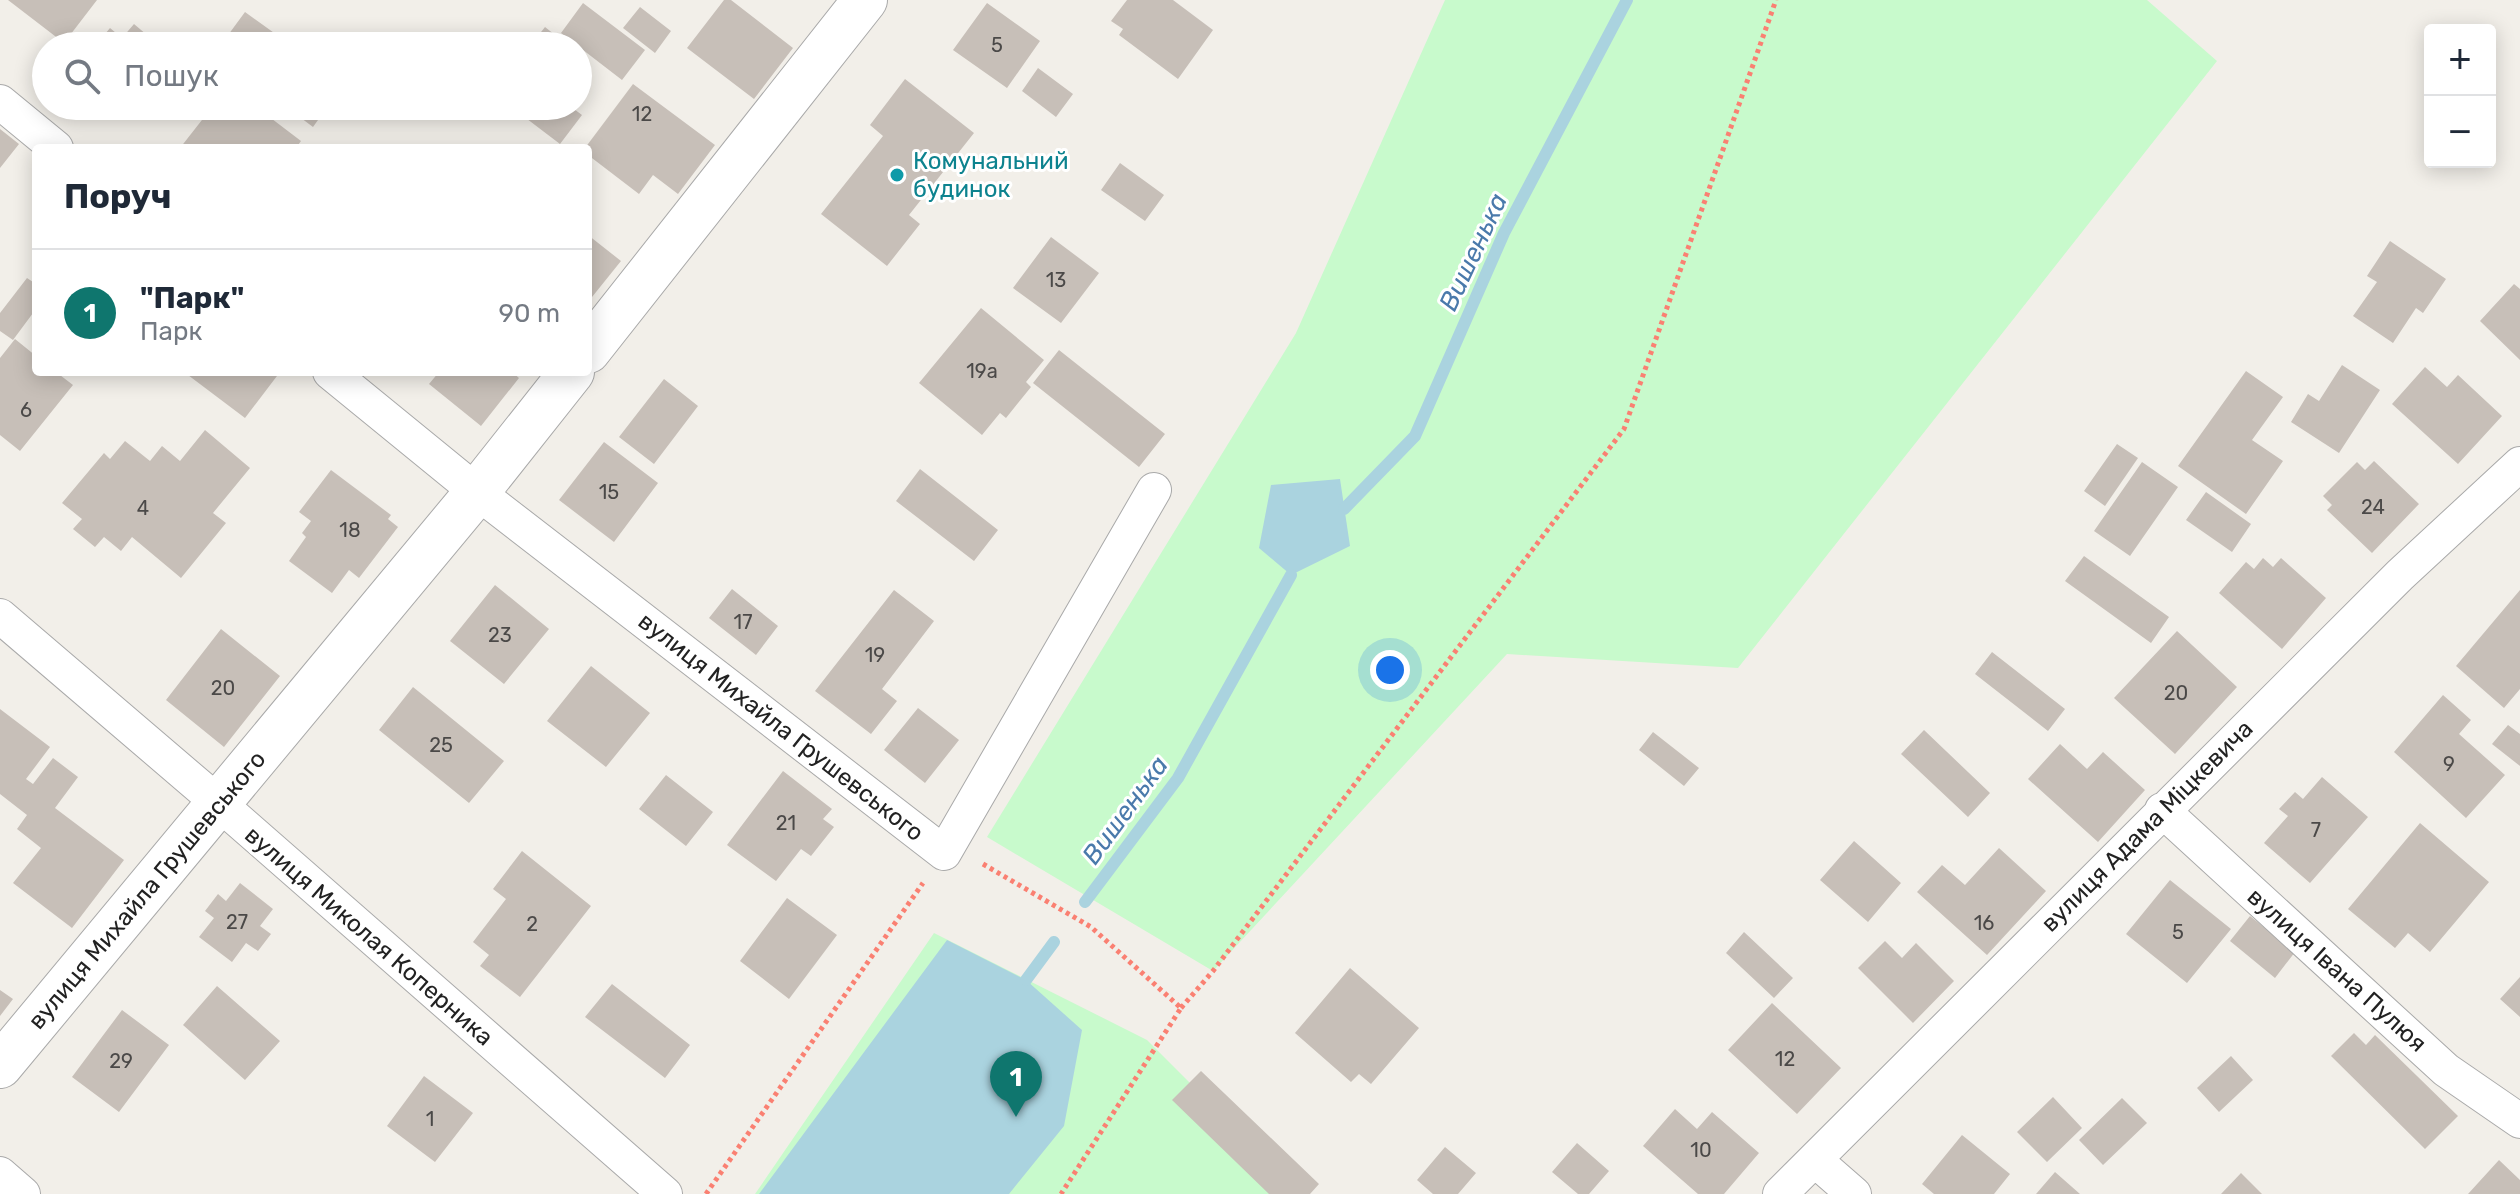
<!DOCTYPE html>
<html lang="uk">
<meta charset="utf-8">
<style>
body{margin:0;font-family:Rubik,sans-serif;background:#f6f6f7;color:#1f2937}
.controls{position:absolute;right:24px;top:24px;display:grid;overflow:hidden;border-radius:8px;box-shadow:0 4px 20px #0003}
.controls button{width:72px;height:72px;display:grid;place-items:center;padding:0;border:0;border-bottom:2px solid #e0e1e3;background:#fff;color:#1f2937;font:40px sans-serif}
.you{position:absolute;left:1390px;top:670px;width:28px;height:28px;margin:-20px;border:6px solid #fff;border-radius:50%;background:#1a73e8;box-shadow:0 0 0 12px #1a73e833}
.badge{display:grid;place-items:center;width:52px;height:52px;border-radius:50%;background:#0f766e;color:#fff;font-size:26px;font-weight:700}
.pin{position:absolute;translate:-50% -66px;filter:drop-shadow(0 2px 4px #0008)}
.pin::after{content:'';position:absolute;top:42px;width:28px;height:24px;background:inherit;clip-path:polygon(0 0,100% 0,50% 100%)}
.list{margin:0;padding:0;list-style:none}
h2{display:flex;justify-content:space-between;align-items:center;height:104px;margin:0;padding:0 32px;font-size:34px}
h2 small{font-size:26px;font-weight:400;color:#747a83}
.list li{display:grid;grid-template-columns:52px 1fr auto;gap:24px;align-items:center;box-sizing:border-box;height:128px;padding:0 32px;border-top:2px solid #e0e1e3}
.list b{display:block;font-size:30px;white-space:nowrap}
.list p{margin:0;font-size:26px;white-space:nowrap;color:#747a83}
.list em{font-size:26px;font-style:normal;color:#747a83}
.icon{flex:none;width:44px;height:44px;fill:none;stroke:currentColor;stroke-width:2;stroke-linecap:round;stroke-linejoin:round}
.map{position:relative;flex:none;width:2520px;height:1194px;overflow:hidden}
.search{position:absolute;background:#fff;box-shadow:0 4px 20px #0003;left:32px;top:32px;width:560px;height:88px;display:flex;align-items:center;gap:20px;box-sizing:border-box;padding:0 28px;border-radius:44px;color:#747a83;font-size:30px}
.panel{position:absolute;background:#fff;box-shadow:0 4px 20px #0003;left:32px;top:144px;width:560px;height:232px;border-radius:8px}
.map>svg:first-child{display:block}
.park{fill:#c8facc}
.water{fill:#aad3df}
.lines{fill:none;stroke-linecap:round;stroke-linejoin:round}
.stream{stroke:#aad3df;stroke-width:12}
.building{fill:#c7bfb8}
.minor-casing{stroke:#a9a9a9;stroke-width:36}
.tertiary-casing{stroke:#a9a9a9;stroke-width:46}
.path{stroke:#fa8072;stroke-width:5;stroke-dasharray:4 4;stroke-linecap:butt}
.minor{stroke:#fff;stroke-width:34}
.tertiary{stroke:#fff;stroke-width:44}
.culture-dot{fill:#0f9aa8;stroke:#fff;stroke-width:3}
.labels{text-anchor:middle;stroke-width:6;stroke-linejoin:round;paint-order:stroke}
.number-label{font-size:20px;fill:#4b4948}
.culture-label{font-size:24px;fill:#0d838f;stroke:#fff;text-anchor:start}
.street-label{font-size:24px;fill:#222;stroke:#fff}
.water-label{font-size:26px;font-style:italic;fill:#4a7aab;stroke:#fff}
</style>
<div class="map">
<svg width="2520" height="1194" viewBox="0 0 2520 1194">
<rect width="100%" height="100%" fill="#f2efe9"/>
<path class="park" d="M1445 0H2147L2217 61 1738 668 1507 654 1213 971 987 837 1296 333Z
M934 933 1147 1040 1301 1194H755Z"/>
<path class="water" d="M1340 479 1350 546 1291 575 1259 548 1271 485Z
M947 940 1026 980 1082 1030 1064 1126 1009 1194H759Z"/>
<g class="lines">
<path class="stream" d="M1344 509 1415 436 1504 233 1627 0
M1085 902 1178 778 1291 575
M1026 980 1054 942"/>
</g>
<path class="building" d="M8 0H97L64 43Z
M724 0H731L793 48 754 99 687 48Z
M1127 0H1173L1213 30 1178 79 1119 35 1123 29 1111 21Z
M583 3 645 50 622 80 561 33Z
M987 3 1040 41 1007 88 953 50Z
M640 7 671 31 655 53 623 28Z
M245 12 277 35 269 46H220Z
M134 24 160 46H95L110 28 122 38Z
M545 27 569 46H530Z
M1038 68 1073 94 1056 117 1022 91Z
M905 79 974 133 909 215 920 224 887 266 821 214 883 136 870 125Z
M633 84 715 145 678 194 653 175 639 194 588 155V148H585Z
M133 106H155L146 116Z
M224 106H255L301 141 296 148H180L209 111 215 117Z
M298 106H328L313 127 293 112Z
M510 106H570L582 115 560 144Z
M0 129 19 144 0 168Z
M1120 163 1164 195 1145 221 1101 190Z
M588 235 621 261 588 302Z
M1051 237 1099 273 1061 323 1013 288Z
M2390 241 2446 279 2423 313 2416 308 2393 343 2353 316 2377 282 2367 276Z
M27 278 36 284V309L13 340 0 331V313Z
M2514 284 2520 289V360L2480 321Z
M981 308 1044 360 1026 382 1031 387 1006 418 1000 413 982 435 919 383Z
M15 339 36 356V372H56L73 385 20 451 0 435V358Z
M1059 350 1165 434 1139 467 1033 383Z
M2342 365 2380 390 2339 453 2291 422 2308 394 2319 401Z
M2425 367 2447 387 2458 375 2502 416 2458 464 2392 404Z
M2246 371 2283 397 2252 440 2283 461 2246 514 2178 466Z
M184 372H280L245 418Z
M439 372H512L519 378 481 426 429 384Z
M664 379 698 406 654 464 619 437Z
M205 430 250 468 213 513 226 523 181 578 132 537 121 551 104 537 95 547 73 529 82 519 62 503 104 453 110 459 125 441 150 461 162 446 180 461Z
M604 442 658 483 614 542 559 500Z
M2117 444 2138 458 2105 506 2084 491Z
M2374 461 2419 504 2372 553 2327 510 2332 505 2323 496 2357 462 2365 470Z
M2142 462 2178 487 2130 556 2094 531Z
M920 469 998 530 974 561 896 501Z
M331 470 391 515 388 519 398 527 359 578 349 570 332 593 289 561 306 537 302 533 311 521 299 512Z
M2206 492 2251 524 2232 552 2186 520Z
M2084 556 2169 617 2151 643 2065 581Z
M2263 558 2273 567 2281 558 2326 598 2282 649 2219 593 2246 562 2254 569Z
M495 585 549 629 504 684 450 641Z
M732 589 778 626 756 655 709 618Z
M894 590 934 621 882 689 897 701 871 734 815 691Z
M2520 590V689L2504 708 2456 666Z
M221 629 280 676 224 747 166 700Z
M2177 631 2237 687 2175 754 2114 698Z
M1992 652 2065 709 2048 731 1975 674Z
M591 666 650 713 606 767 547 721Z
M413 687 504 761 469 803 379 730Z
M2443 695 2471 720 2459 734 2505 775 2466 818 2394 752Z
M918 708 959 740 925 783 884 750Z
M0 709 50 747 26 779 33 784 53 758 78 777 55 808 124 860 72 928 13 883 41 848 17 829 27 815 0 794Z
M2508 725 2520 734V766L2492 744Z
M1924 730 1990 793 1968 817 1901 754Z
M1653 732 1699 768 1684 786 1639 750Z
M2060 744 2087 769 2103 752 2145 790 2098 842 2028 779Z
M783 771 832 809 823 819 834 827 811 856 801 849 776 881 727 845Z
M666 775 713 812 686 846 639 809Z
M2322 777 2368 817 2310 883 2264 843 2288 816 2279 809 2295 792 2303 799Z
M2420 823 2489 882 2430 952 2408 933 2395 948 2348 909Z
M1854 841 1901 883 1868 922 1820 880Z
M1999 848 2046 891 1987 955 1917 892 1942 865 1965 885Z
M522 851 591 906 520 997 480 966 489 955 473 942 506 899 493 889Z
M2170 880 2231 929 2187 983 2126 934Z
M240 883 273 909 260 926 271 934 258 951 246 943 232 962 199 937 214 918 205 911 218 894 226 901Z
M787 898 837 935 789 999 740 961Z
M2250 916 2295 952 2275 978 2230 941Z
M1744 932 1793 978 1774 998 1726 953Z
M1885 941 1902 958 1916 943 1954 981 1913 1023 1858 968Z
M1350 968 1419 1028 1371 1084 1359 1074 1351 1082 1295 1033Z
M2520 977V1017L2500 999Z
M612 984 690 1045 665 1078 585 1017Z
M217 986 280 1041 245 1080 183 1025Z
M0 990 13 999 0 1016Z
M1772 1003 1841 1068 1797 1114 1728 1050Z
M122 1010 169 1045 119 1112 72 1077Z
M2354 1033 2366 1045 2375 1035 2458 1116 2425 1149 2331 1056Z
M2231 1056 2253 1080 2219 1112 2197 1088Z
M1201 1071 1319 1184 1310 1194H1269L1172 1100Z
M424 1076 473 1113 435 1162 387 1126Z
M2053 1097 2082 1128 2047 1162 2017 1132Z
M2122 1098 2147 1123 2103 1165 2079 1140Z
M1675 1109 1697 1129 1712 1112 1759 1153 1724 1194H1698L1643 1146Z
M1962 1135 2010 1174 1994 1194H1934L1922 1184Z
M1577 1143 1609 1171 1589 1194H1578L1552 1172Z
M1445 1147 1476 1173 1458 1194H1433L1417 1180Z
M2499 1160 2520 1180V1194H2468Z
M2055 1172 2080 1194H2036Z
M2241 1173 2262 1194H2221Z"/>
<g class="lines">
<g class="minor-casing">
<path id="minor" d="M0 102 56 148
M330 372 477 492 944 853 1154 490
M0 616 207 793 665 1194
M2162 810 2446 1070 2520 1121
M1815 1160 1854 1194
M0 1174 23 1194
M1780 1194 2400 575 2520 464"/>
</g>
<g class="tertiary-casing">
<path id="tertiary" d="M588 351 865 0
M0 1066 477 492 572 372"/>
</g>
<path class="path" d="M983 864 1091 927 1181 1008 1061 1194
M1181 1008 1213 971 1624 429 1776 0
M706 1194 923 883"/>
<use href="#minor" class="minor"/>
<use href="#tertiary" class="tertiary"/>
</g>
<circle class="culture-dot" cx="897" cy="175" r="8"/>
<g class="labels">
<g class="number-label">
<text x="997" y="52">5</text>
<text x="642" y="121">12</text>
<text x="1056" y="287">13</text>
<text x="982" y="378">19а</text>
<text x="26" y="417">6</text>
<text x="609" y="499">15</text>
<text x="2373" y="514">24</text>
<text x="143" y="515">4</text>
<text x="350" y="537">18</text>
<text x="743" y="629">17</text>
<text x="500" y="642">23</text>
<text x="875" y="662">19</text>
<text x="223" y="695">20</text>
<text x="2176" y="700">20</text>
<text x="441" y="752">25</text>
<text x="2449" y="771">9</text>
<text x="786" y="830">21</text>
<text x="2316" y="837">7</text>
<text x="237" y="929">27</text>
<text x="1984" y="930">16</text>
<text x="532" y="931">2</text>
<text x="2178" y="939">5</text>
<text x="1785" y="1066">12</text>
<text x="121" y="1068">29</text>
<text x="430" y="1126">1</text>
<text x="1701" y="1157">10</text>
</g>
<g class="culture-label">
<text x="913" y="169">Комунальний<tspan x="913" dy="28">будинок</tspan></text>
</g>
<g class="street-label">
<text transform="translate(781 727) rotate(38)" y="8">вулиця Михайла Грушевського</text>
<text transform="translate(2147 826) rotate(-45)" y="8">вулиця Адама Міцкевича</text>
<text transform="translate(147 890) rotate(-50)" y="8">вулиця Михайла Грушевського</text>
<text transform="translate(369 936) rotate(41)" y="8">вулиця Миколая Коперника</text>
<text transform="translate(2337 970) rotate(42)" y="8">вулиця Івана Пулюя</text>
</g>
<g class="water-label">
<text transform="translate(1473 252) rotate(-65)" y="9">Вишенька</text>
<text transform="translate(1125 810) rotate(-54)" y="9">Вишенька</text>
</g>
</g>
</svg>
<div class="controls">
<button>+</button>
<button>−</button>
</div>
<div class="you"></div>
<div class="pin badge" style="left:1016px;top:1117px">1</div>
<div class="search"><svg class="icon" aria-label="search" viewBox="0 0 24 24"><circle cx="10" cy="10" r="6"/><path d="M15 15l6 6"/></svg>Пошук</div>
<section class="panel">
<h2>Поруч<small></small></h2>
<ul class="list">
<li><span class="badge">1</span><div><b>&quot;Парк&quot;</b><p>Парк</p></div><em>90 m</em></li>
</ul>
</section>
</div>
